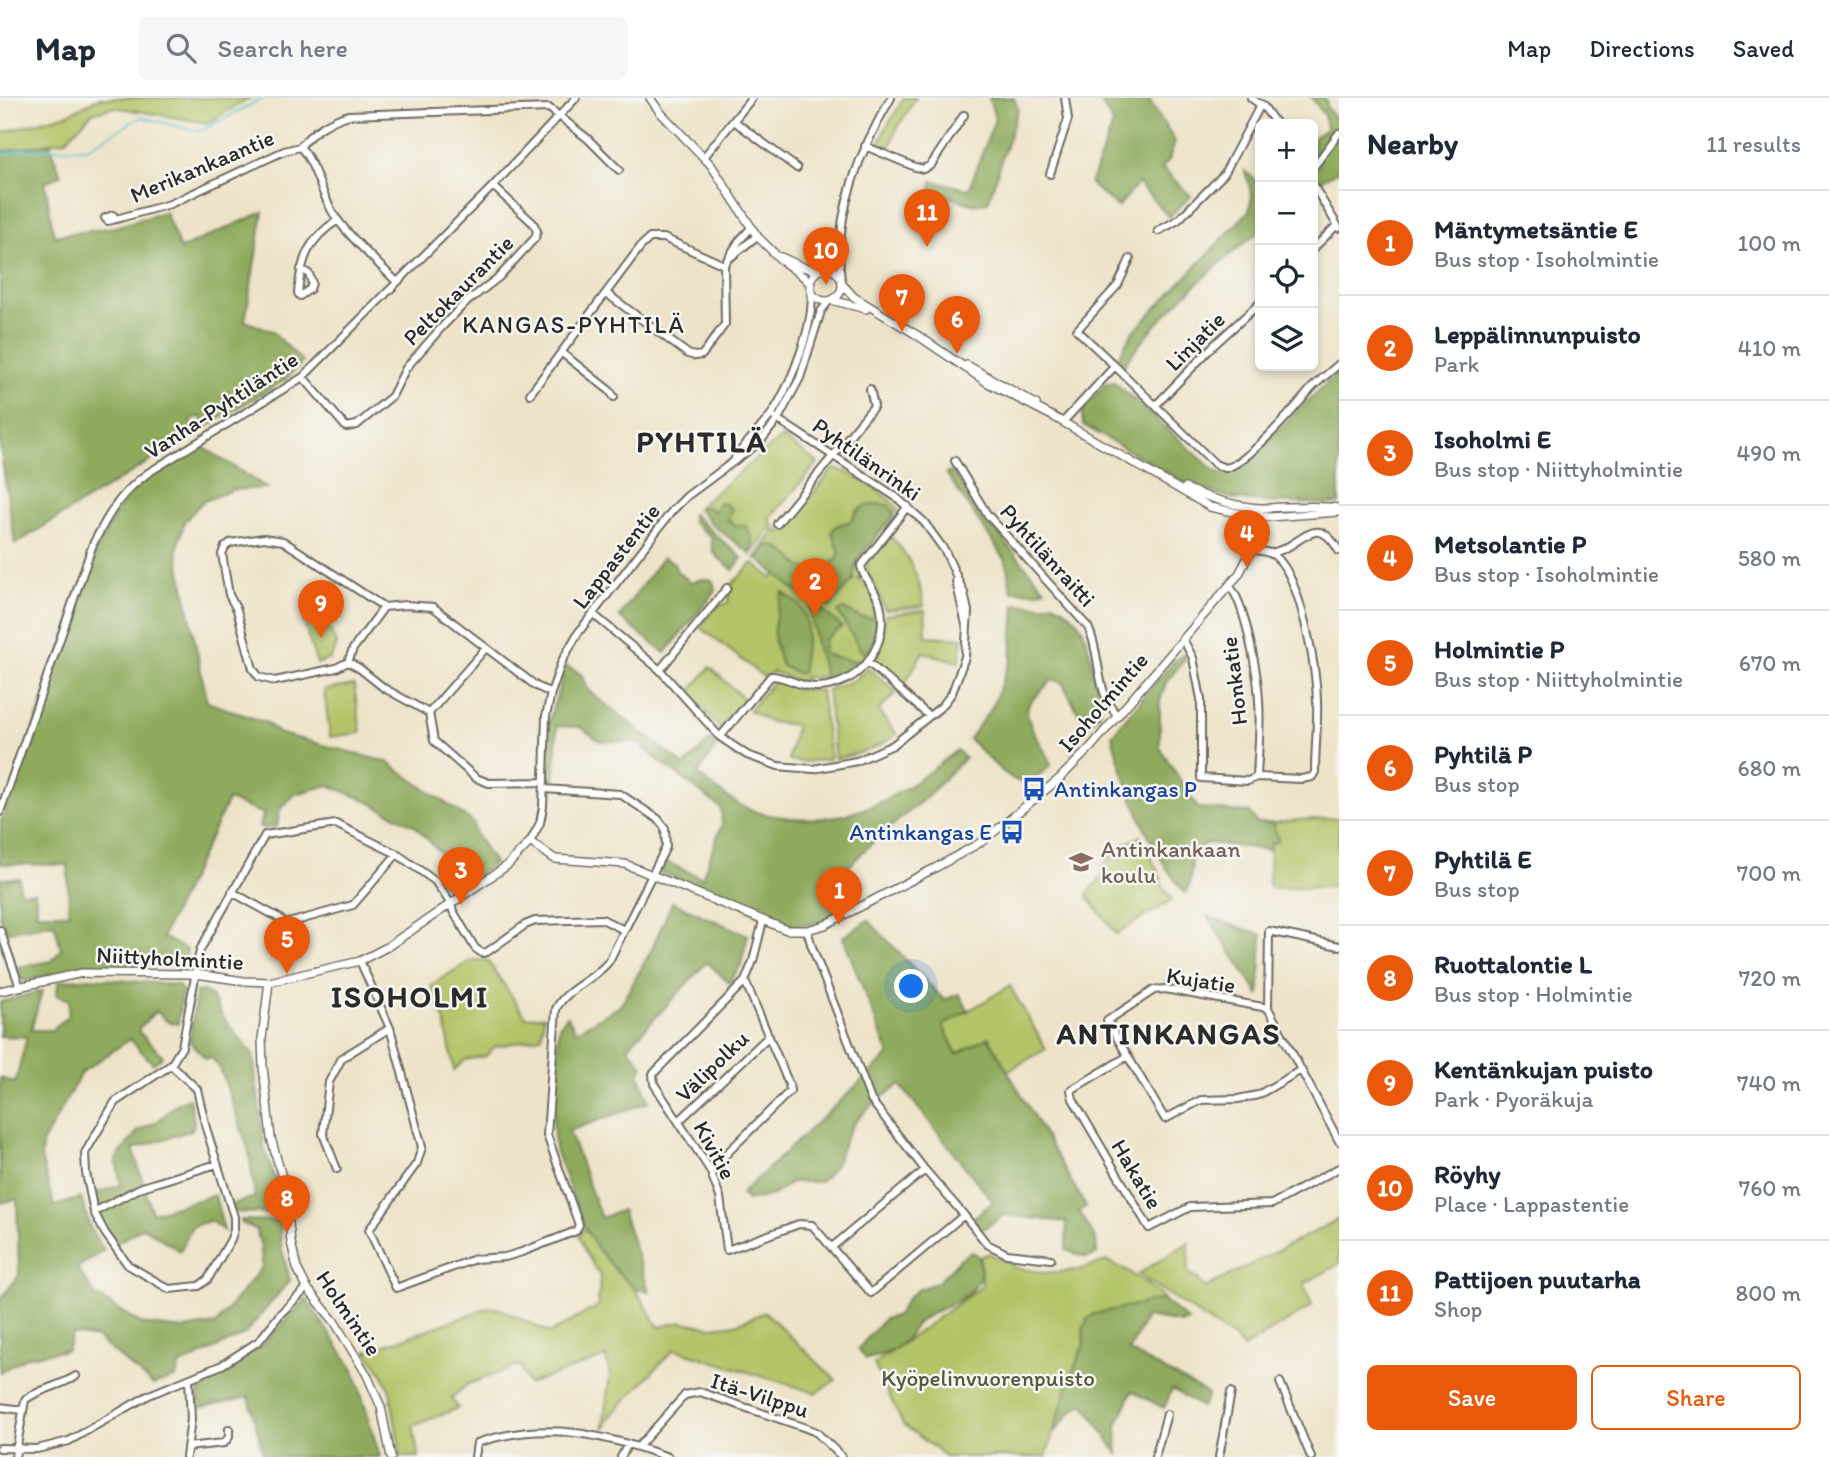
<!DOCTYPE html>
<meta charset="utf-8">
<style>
body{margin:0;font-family:Itim,sans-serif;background:#f6f6f7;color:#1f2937}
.controls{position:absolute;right:21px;top:21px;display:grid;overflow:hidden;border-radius:10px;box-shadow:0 4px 10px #0003}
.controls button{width:63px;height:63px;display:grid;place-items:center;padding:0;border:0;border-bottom:2px solid #e0e1e3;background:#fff;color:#1f2937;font:35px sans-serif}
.you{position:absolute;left:912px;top:889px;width:24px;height:24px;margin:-18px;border:5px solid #fff;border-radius:50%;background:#1a73e8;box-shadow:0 0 0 10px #1a73e833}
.badge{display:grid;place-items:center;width:46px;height:46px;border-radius:50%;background:#ea580c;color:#fff;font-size:23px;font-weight:700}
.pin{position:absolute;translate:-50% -58px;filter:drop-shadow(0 2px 4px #0008)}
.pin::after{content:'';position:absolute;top:37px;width:24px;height:21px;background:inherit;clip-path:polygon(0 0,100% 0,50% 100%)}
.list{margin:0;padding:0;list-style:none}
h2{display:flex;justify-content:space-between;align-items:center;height:91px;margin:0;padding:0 28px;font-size:30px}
h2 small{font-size:23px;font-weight:400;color:#747a83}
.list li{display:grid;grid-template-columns:46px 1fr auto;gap:21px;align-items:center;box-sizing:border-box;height:105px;padding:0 28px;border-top:2px solid #e0e1e3}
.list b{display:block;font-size:26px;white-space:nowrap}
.list p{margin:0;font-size:23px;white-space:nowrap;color:#747a83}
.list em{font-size:23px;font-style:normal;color:#747a83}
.actions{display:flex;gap:14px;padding:21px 28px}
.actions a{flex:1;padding:16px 0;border:2px solid #ea580c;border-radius:10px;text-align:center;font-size:24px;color:#ea580c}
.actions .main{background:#ea580c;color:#fff}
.icon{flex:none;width:38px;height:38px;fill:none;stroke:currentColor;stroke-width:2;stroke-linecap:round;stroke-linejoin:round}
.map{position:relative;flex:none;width:1339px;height:1359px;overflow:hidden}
header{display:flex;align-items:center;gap:42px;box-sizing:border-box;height:98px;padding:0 35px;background:#fff;border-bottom:2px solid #e0e1e3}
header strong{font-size:33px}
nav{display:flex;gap:38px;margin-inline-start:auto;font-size:24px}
.search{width:490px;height:63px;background:#f6f6f7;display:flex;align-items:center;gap:18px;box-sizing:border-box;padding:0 24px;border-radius:10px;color:#747a83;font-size:26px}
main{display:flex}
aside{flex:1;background:#fff}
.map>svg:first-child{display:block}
.green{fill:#b3c467;stroke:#6f7849;stroke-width:2}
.forest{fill:#8eaa5c;stroke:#5c6a44;stroke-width:2}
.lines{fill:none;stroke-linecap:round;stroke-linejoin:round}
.stream{stroke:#55c2cd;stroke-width:2}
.minor-casing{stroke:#6f6b62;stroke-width:10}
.tertiary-casing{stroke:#6f6b62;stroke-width:10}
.minor{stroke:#fff;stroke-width:6}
.tertiary{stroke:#fff;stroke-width:7}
.labels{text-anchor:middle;stroke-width:5;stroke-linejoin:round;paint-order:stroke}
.street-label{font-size:23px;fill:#2b2b2b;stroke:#f6f6f2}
.transit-label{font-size:23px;fill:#164399;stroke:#f6f6f2;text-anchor:start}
.education-label{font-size:23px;fill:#785e54;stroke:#f6f6f2;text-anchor:start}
.park-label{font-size:23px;fill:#54593d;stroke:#f6f6f2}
.neighbourhood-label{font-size:24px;letter-spacing:2px;fill:#2b2b2b;stroke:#f6f6f2}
.district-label{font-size:30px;font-weight:bold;letter-spacing:2px;fill:#2b2b2b;stroke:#f6f6f2}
</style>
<header>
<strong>Map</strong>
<div class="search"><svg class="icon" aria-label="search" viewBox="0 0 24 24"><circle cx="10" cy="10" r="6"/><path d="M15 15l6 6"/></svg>Search here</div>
<nav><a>Map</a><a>Directions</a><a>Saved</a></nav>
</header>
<main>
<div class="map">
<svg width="1339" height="1359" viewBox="0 0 1339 1359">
<rect width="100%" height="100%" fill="#f6f6f2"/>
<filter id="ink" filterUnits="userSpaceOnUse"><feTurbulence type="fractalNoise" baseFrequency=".0143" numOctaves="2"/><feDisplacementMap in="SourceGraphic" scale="14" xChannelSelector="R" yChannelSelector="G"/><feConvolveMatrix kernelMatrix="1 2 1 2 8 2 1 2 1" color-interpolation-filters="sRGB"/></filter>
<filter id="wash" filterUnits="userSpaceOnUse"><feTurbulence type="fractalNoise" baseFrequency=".00686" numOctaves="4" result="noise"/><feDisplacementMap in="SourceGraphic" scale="28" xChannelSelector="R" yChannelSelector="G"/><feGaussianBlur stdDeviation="1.57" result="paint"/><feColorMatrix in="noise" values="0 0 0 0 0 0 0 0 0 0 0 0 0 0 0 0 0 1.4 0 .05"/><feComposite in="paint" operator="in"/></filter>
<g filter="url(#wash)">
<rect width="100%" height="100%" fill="#eee3c8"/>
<path class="green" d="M99 0H250L207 25 114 9 92 15 66 42 0 54V35L68 16Z
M904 0H916L897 30 889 51 878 48 886 30Z
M782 339 818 365 769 421 774 427 751 456 753 444C738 430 719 408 697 410Z
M833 371C849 372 892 398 898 413L893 419 892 412H857L851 423 836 428 832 434 840 454 837 463 854 474V469L860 459 857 469 861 478 858 481C869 487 875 497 878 512L874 513 875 518H878V530L868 554 876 538 869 558 860 561 863 565C853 577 839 582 824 585L823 580 803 579 807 586 773 574 764 579 700 529 717 508 728 505 730 488 753 465 772 480 795 464 778 449H766L758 461 755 460 776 431 781 435Z
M889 437C910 457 920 480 924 508L885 512 875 487 868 478 867 464Z
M925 512 926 538 963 540 959 564 923 554 902 591 873 566 882 545 885 517Z
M315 517 328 528 337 547 330 561 317 566 303 523 309 518Z
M710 569 744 601 720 631 689 595Z
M868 570 897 594 878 613 897 636C878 651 858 656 835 661L827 592 853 583Z
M774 583 797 591 821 592 830 661 803 664 788 662 796 627 770 624 749 612Z
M354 587 361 635 330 639 324 592Z
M1339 720V789L1271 790 1269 785 1270 746 1278 743 1273 725 1297 722Z
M1140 738 1162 781 1160 783 1172 802 1116 836C1107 821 1096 812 1087 797L1103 777 1105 766 1110 760 1119 749Z
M472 862H487L526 919 544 918 541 939 494 949 486 958 465 962 454 972 445 924 431 887Z
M1010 888 1046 951 1008 973 989 939 957 956 943 928Z
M1339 1121V1166L1304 1186 1312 1208 1243 1250 1236 1242 1138 1176 1189 1144 1188 1175 1198 1181 1205 1190Z
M585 1130 617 1174 635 1191 659 1229 682 1224 712 1229 736 1226 765 1214 836 1282 815 1295 674 1251 610 1319 605 1330 603 1329 610 1277 606 1259 528 1286 520 1267 468 1286 451 1300 458 1310 413 1328 419 1359H401L390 1293 381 1273 366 1254 490 1209 503 1212 550 1235 598 1208 600 1178 585 1153 579 1137Z
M989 1155 1017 1170 1045 1175 1078 1172 1106 1163C1119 1167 1160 1192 1166 1204L1157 1202 1083 1232 1084 1246 1068 1286 1046 1359H946L903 1326 874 1266 982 1188 980 1159Z"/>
<path class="forest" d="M989 0H1014L1018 11 988 104 975 107 931 93 932 83 969 91 995 21Z
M1099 0H1148L1175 44 1169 62 1162 70 1191 98 1169 119 1138 85 1118 109 1090 86 1113 26Z
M1312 0H1326L1327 9 1339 27V73L1316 85 1313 81V40L1326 31 1324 17Z
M50 46 61 77 45 84 54 138 115 129 165 114 180 151 263 114 245 223 272 233 303 264 285 282 206 329 200 318 191 323 197 334 15 446 0 349V54Z
M1245 73C1265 85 1260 112 1260 133 1209 172 1158 217 1122 270L1116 263 1132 235 1249 113 1252 98Z
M1339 273V406L1260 404 1235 401 1208 393 1184 384 1083 327 1082 312 1106 285 1114 284 1216 374 1224 375 1235 373Z
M200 347 267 390 232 392 202 404 184 424 177 453 207 604 267 625 278 635 387 664 473 724 475 735 494 765 451 796 435 780 450 765 415 728 367 703 329 687 295 696 280 711 277 729 264 730 259 728 264 716 228 702 162 839 187 852 184 868 145 864 137 872 90 871 23 883 18 869 52 863 61 851 54 825 6 834 0 818V781L19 780 20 794H35L37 815H69L68 767 0 766 1 723 98 448 122 404 139 385Z
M952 374 988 424 1045 491 1038 494 1011 493 1006 463 946 375Z
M724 405 732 411 728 422 735 427 746 428C753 438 754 443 750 455L712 427 697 410 708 409 714 414 718 406Z
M881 406 888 407 892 412 893 419 856 464 853 482 830 509 821 503 802 498 758 461 769 447C804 454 789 486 837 462L840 454 832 434 836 428 851 423C859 408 864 407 881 406Z
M692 416 742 460 733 472C722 461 709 458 712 440L692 423Z
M663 459 674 465 677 474 691 484 703 481 712 482 716 493 665 555 619 519Z
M783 494C788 499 795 503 800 508 816 530 800 551 803 574L799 576 782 568C769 536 773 525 783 494Z
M1053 505C1065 510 1075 518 1082 530 1090 546 1099 596 1100 616L1089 626 1081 620 1062 584 1052 582C1045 590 1035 597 1029 606 1020 619 1046 651 1051 667 1043 673 1033 685 1022 684 1009 684 979 651 969 641L992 609 1011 561 1015 506 1042 508Z
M810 509 822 512 842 529 825 541 823 554 826 557 859 564 845 575 825 581 815 541Z
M844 511 859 519 877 521 876 538 865 556 862 554 838 514Z
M1185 554V561L1166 584 1160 603V650L1198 710 1250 715 1257 725H1273L1278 743 1270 746 1269 752 1208 745 1193 752 1190 785 1186 795C1153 761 1123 683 1112 637L1172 565Z
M566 568 581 576 589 593 685 668 711 641 717 646 698 677C712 688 726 699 742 708 755 715 768 717 783 719 855 729 904 696 957 652L965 660C950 673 938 689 923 702 891 728 858 754 834 788L850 809 812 826 793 828 760 818 737 804 660 774 666 764 702 780 722 726 721 710 635 644 600 643 580 629 557 628 554 684 548 683 549 623Z
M672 804 748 837 741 867 729 885 707 864 628 949 643 968 639 976 649 1004 569 1033 601 1120 622 1112 649 1193 635 1191 617 1174 598 1151 585 1130 555 1052 553 1026 559 928 567 918 576 933 620 908 652 851Z
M1208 819 1262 837 1259 897Z
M868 822 944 902 959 896 968 912 943 928 957 956 988 939 1086 1109 1079 1113 1096 1142 1097 1156 1087 1160 1066 1152V1124L1004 1117 982 1132 971 1122 993 1104 900 987C882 999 862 1012 850 1032 837 1055 842 1065 819 1084H792L773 1097 748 1103 741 1096 889 957 843 839Z
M91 880 177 887 182 892 178 926 168 924 156 913 139 930V934L163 958 153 966 130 941 81 975 42 1046 41 1060 54 1108 81 1100 91 1132 104 1152 77 1170 95 1197 142 1226 183 1231 216 1226 262 1169 261 1149 256 1131 241 1125V1122L280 1123 281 1148 290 1182 245 1236 179 1268 176 1279 153 1287 97 1240 72 1236 67 1252 28 1258 0 1274V1202L19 1177 17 1101 0 1105V980L15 985 27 939 0 938V904L42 893 31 932H52L68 918 70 902 56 897 59 883Z
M203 893 211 898 222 918 253 957 264 1049 279 1093 281 1116 232 1114 230 1107 255 1099 249 1053 220 970 211 959 206 961 190 944 196 894Z
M189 1000 194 1024 192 1032 133 1051 152 1115 215 1097 224 1133 210 1123 192 1128 180 1153 143 1129 115 1146 99 1118 94 1096 121 1087 116 1061 138 1033 158 1023 176 1006Z
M971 1154 978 1157C992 1199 946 1204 921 1222 913 1227 911 1236 904 1243 894 1254 880 1258 866 1261L858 1251 884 1221 897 1217 908 1200 917 1192 938 1184 961 1160Z
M306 1201 354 1272 380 1359H264L249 1299 198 1310V1293L262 1247Z
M1158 1202 1166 1204 1188 1223 1182 1225 1146 1219 1129 1253 1208 1296 1202 1309 1172 1291 1164 1310 1132 1293 1117 1327 1118 1356 1084 1306 1072 1313 1053 1336 1068 1286 1084 1246 1083 1232 1087 1222 1094 1216Z"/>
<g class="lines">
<path class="stream" d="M0 57 23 51 87 50 141 19 196 33 202 32 264 0"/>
</g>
</g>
<g filter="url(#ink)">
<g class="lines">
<g class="minor-casing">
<path id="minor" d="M1251 0 1264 9 1276 26
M734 23 797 70
M865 48 915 69 923 71 931 67 964 17
M300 49C311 34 331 22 349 17L549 10 588 41 619 72
M704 59 752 0
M1313 70 1339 35
M1050 76 1068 21 1065 0
M1313 87 1339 130
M116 121 108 123 105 120 113 117 116 121 170 106 284 53 300 49C315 63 322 101 337 121 354 144 377 164 397 184
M1158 133 1178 122 1224 76 1261 6
M1313 151 1337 127
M731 159 757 138
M301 171 309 176 312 185 310 191 300 198 298 195C301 161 308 141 338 122
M823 172 830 163 837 139
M841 182C833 118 859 54 891 0
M606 195 688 256 695 258 702 257 725 226 724 167 739 143 751 130
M562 255 610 293 614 299
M1115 268 1215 366 1225 370C1245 368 1295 310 1310 292 1318 283 1329 275 1339 266
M303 279 346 329 357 327 392 298 406 270 441 230 464 206 499 179 535 140 537 133 533 125 493 88
M530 296 641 148 650 140H664L724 167
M1156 307 1214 247 1260 205
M1063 324 1115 268 1077 232 1118 187 1130 161
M735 360C746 344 762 330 773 314 791 286 816 224 811 191
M955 363 987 416 1088 529C1102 557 1094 593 1118 618
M777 426 874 308 870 291
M1271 455C1302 450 1315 411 1339 453
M956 483 966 527
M1229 488C1245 502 1258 579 1259 603 1261 628 1258 654 1257 679
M593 516 660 572 720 639 747 657 778 668 813 671 857 663 893 647 942 608 952 595 965 559 968 513 964 495 945 453 924 424 896 399 771 317
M1183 541 1193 560 1201 601V680L1248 683 1257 679 1302 681 1312 679 1315 674C1315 650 1318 626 1317 603 1316 570 1301 480 1276 459 1270 453 1260 453 1251 451
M348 564 353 551 384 509
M868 564 929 618
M660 572 727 490
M429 615 384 590 359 570 348 564 336 570 275 583 259 579 253 571 237 512 229 497 222 456 225 449 230 445 264 440 283 443 384 509 406 507 433 509 536 588 551 595
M429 615 434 643 476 680 489 685 544 684
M429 615 486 550
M720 639 771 578C787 578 801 590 818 589 861 588 890 546 880 506 876 492 863 481 861 468L908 408
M0 714 93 446C109 416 119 396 148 375L303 279 493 88 576 0
M530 744 540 725 543 709 546 618 551 595 562 563 578 535 672 413 687 398 760 344 778 321 800 280 821 213 829 203
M232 794 279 820 285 826 353 807 397 756
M763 823 753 863 745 883 653 976 654 986 710 1072 720 1099 727 1152 799 1126 812 1127 871 1195 964 1117 987 1146 1007 1156 1051 1161
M0 832 20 889
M807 832 812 849 871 1002 925 1072 964 1117
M1339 848 1269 833 1268 910 1339 1043
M360 863 390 930 422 1049 417 1065 369 1132 396 1190 475 1161 505 1159 522 1154 576 1133 579 1127 547 1037 556 911C566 890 595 882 609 863L666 749 665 730 658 721 620 696 544 691
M1268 910 1165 891 1154 892 1107 923 1165 1021 1201 1002 1238 1001 1258 997 1301 972
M1128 958 1071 992 1073 1001 1149 1130 1190 1109 1272 1106 1339 1070
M171 967 197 991 206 1030 234 1119V1132L231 1141 208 1181 199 1188 169 1191 128 1167 105 1135 94 1114 86 1075 85 1055 115 1004 171 967 182 949 200 852 265 737 336 726 397 756 435 783 451 806 453 813 475 850 482 855 487 854 525 827 535 823 602 821 624 832
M679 1023 769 938
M337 1071 323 1036 329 984 342 960 390 930
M710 1072 790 993 789 986 745 883
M94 1114 142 1089 217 1066
M832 1149 925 1072
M1280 1284 1311 1359
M0 1309 22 1312
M187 1349 224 1345 229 1339V1331
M638 1349 685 1297 700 1294 806 1330 816 1334 842 1359
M0 1350 37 1351 69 1343 149 1297 222 1267 259 1243 281 1215 307 1190
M15 1359 25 1302C36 1292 61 1288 76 1278
M186 1359 191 1321 189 1282
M475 1359 477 1345C545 1322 603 1336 668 1359
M621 1359 628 1346
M1155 1359 1167 1316
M1219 1359 1231 1294"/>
</g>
<g class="tertiary-casing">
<path id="tertiary" d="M650 0 660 14 711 67 757 138 782 163 804 179 811 187
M781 159 803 169 819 173
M810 187a16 16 0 1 1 32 0a16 16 0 1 1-32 0Z
M842 186 854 199 917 237 988 285 1054 319 1210 409 1247 417 1270 419 1339 414
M831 202 866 211
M967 267 1036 306
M1185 390C1209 400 1235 409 1261 410 1287 410 1313 406 1339 410
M1251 443 1252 413
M269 884 262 941 263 969 271 1040 285 1090 291 1144 297 1170 307 1190 334 1223 367 1277 381 1309 391 1359
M0 893 82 875 196 876 244 883 269 884 360 863 387 849 508 767 530 744 555 761 625 766 787 832H807L825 827 935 770 983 743 1059 681 1090 650 1239 476 1250 455 1261 410"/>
</g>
<use href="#minor" class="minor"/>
<use href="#tertiary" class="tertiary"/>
</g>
</g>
<defs>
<g id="bus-bare" transform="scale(1.89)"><path d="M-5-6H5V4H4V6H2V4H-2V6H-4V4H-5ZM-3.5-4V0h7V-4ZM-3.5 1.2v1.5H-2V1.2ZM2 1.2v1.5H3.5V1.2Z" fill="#1a4fb4" stroke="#f6f6f2" stroke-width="2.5" paint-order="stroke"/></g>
<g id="school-bare" transform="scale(1.89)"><path d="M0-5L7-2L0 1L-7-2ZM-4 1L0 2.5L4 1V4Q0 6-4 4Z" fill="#8d6e63" stroke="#f6f6f2" stroke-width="2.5" paint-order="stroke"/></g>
</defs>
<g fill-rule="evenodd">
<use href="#bus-bare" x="1034" y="691"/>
<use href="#bus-bare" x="1012" y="734"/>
<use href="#school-bare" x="1081" y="764"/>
</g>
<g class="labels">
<g class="street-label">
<text transform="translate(202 68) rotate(-23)" y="8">Merikankaantie</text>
<text transform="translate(458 192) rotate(-45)" y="8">Peltokaurantie</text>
<text transform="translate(1195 243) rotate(-45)" y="8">Linjatie</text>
<text transform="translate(221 307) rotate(-33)" y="8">Vanha-Pyhtiläntie</text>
<text transform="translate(867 361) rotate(35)" y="8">Pyhtilänrinki</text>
<text transform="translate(1048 457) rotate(48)" y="8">Pyhtilänraitti</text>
<text transform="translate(616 458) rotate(-52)" y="8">Lappastentie</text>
<text transform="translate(1234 583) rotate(-97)" y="8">Honkatie</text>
<text transform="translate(1103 604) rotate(-49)" y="8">Isoholmintie</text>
<text transform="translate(170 860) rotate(3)" y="8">Niittyholmintie</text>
<text transform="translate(1201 882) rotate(9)" y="8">Kujatie</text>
<text transform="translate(712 968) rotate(-44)" y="8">Välipolku</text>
<text transform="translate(715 1052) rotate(61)" y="8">Kivitie</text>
<text transform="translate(1137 1076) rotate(59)" y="8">Hakatie</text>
<text transform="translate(349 1215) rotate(56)" y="8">Holmintie</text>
<text transform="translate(760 1297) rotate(18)" y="8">Itä-Vilppu</text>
</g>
<g class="transit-label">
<text x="1054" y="699">Antinkangas P</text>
<text x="992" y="742" text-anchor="end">Antinkangas E</text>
</g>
<g class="education-label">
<text x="1101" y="759">Antinkankaan<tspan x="1101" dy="26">koulu</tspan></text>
</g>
<g class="park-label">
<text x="988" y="1288">Kyöpelinvuorenpuisto</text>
</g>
<g class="neighbourhood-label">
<text x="574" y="235">KANGAS-PYHTILÄ</text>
</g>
<g class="district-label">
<text x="702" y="354">PYHTILÄ</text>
<text x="410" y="909">ISOHOLMI</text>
<text x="1169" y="946">ANTINKANGAS</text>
</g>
</g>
</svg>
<div class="controls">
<button>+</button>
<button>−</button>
<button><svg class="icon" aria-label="locate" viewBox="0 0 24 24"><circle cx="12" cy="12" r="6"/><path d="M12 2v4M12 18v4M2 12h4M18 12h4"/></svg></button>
<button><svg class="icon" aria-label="layers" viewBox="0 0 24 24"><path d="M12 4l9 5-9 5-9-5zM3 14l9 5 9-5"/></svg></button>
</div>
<div class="you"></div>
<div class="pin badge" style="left:839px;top:827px">1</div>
<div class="pin badge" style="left:815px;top:518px">2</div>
<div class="pin badge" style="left:461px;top:807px">3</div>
<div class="pin badge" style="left:1247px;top:470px">4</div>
<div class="pin badge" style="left:287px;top:876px">5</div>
<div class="pin badge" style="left:957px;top:256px">6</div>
<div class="pin badge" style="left:902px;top:234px">7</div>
<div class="pin badge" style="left:287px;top:1135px">8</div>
<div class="pin badge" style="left:321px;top:540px">9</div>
<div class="pin badge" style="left:826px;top:187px">10</div>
<div class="pin badge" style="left:927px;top:149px">11</div>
</div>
<aside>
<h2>Nearby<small>11 results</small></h2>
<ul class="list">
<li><span class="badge">1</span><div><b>Mäntymetsäntie E</b><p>Bus stop · Isoholmintie</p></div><em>100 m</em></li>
<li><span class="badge">2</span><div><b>Leppälinnunpuisto</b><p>Park</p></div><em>410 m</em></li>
<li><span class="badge">3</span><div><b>Isoholmi E</b><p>Bus stop · Niittyholmintie</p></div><em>490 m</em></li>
<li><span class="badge">4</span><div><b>Metsolantie P</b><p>Bus stop · Isoholmintie</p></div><em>580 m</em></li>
<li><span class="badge">5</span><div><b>Holmintie P</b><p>Bus stop · Niittyholmintie</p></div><em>670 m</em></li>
<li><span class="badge">6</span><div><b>Pyhtilä P</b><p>Bus stop</p></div><em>680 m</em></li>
<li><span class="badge">7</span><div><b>Pyhtilä E</b><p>Bus stop</p></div><em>700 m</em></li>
<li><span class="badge">8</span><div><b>Ruottalontie L</b><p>Bus stop · Holmintie</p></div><em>720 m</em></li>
<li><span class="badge">9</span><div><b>Kentänkujan puisto</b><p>Park · Pyoräkuja</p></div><em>740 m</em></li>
<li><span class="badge">10</span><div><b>Röyhy</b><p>Place · Lappastentie</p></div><em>760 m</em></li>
<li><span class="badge">11</span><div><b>Pattijoen puutarha</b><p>Shop</p></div><em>800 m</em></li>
</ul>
<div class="actions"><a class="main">Save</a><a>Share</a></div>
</aside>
</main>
